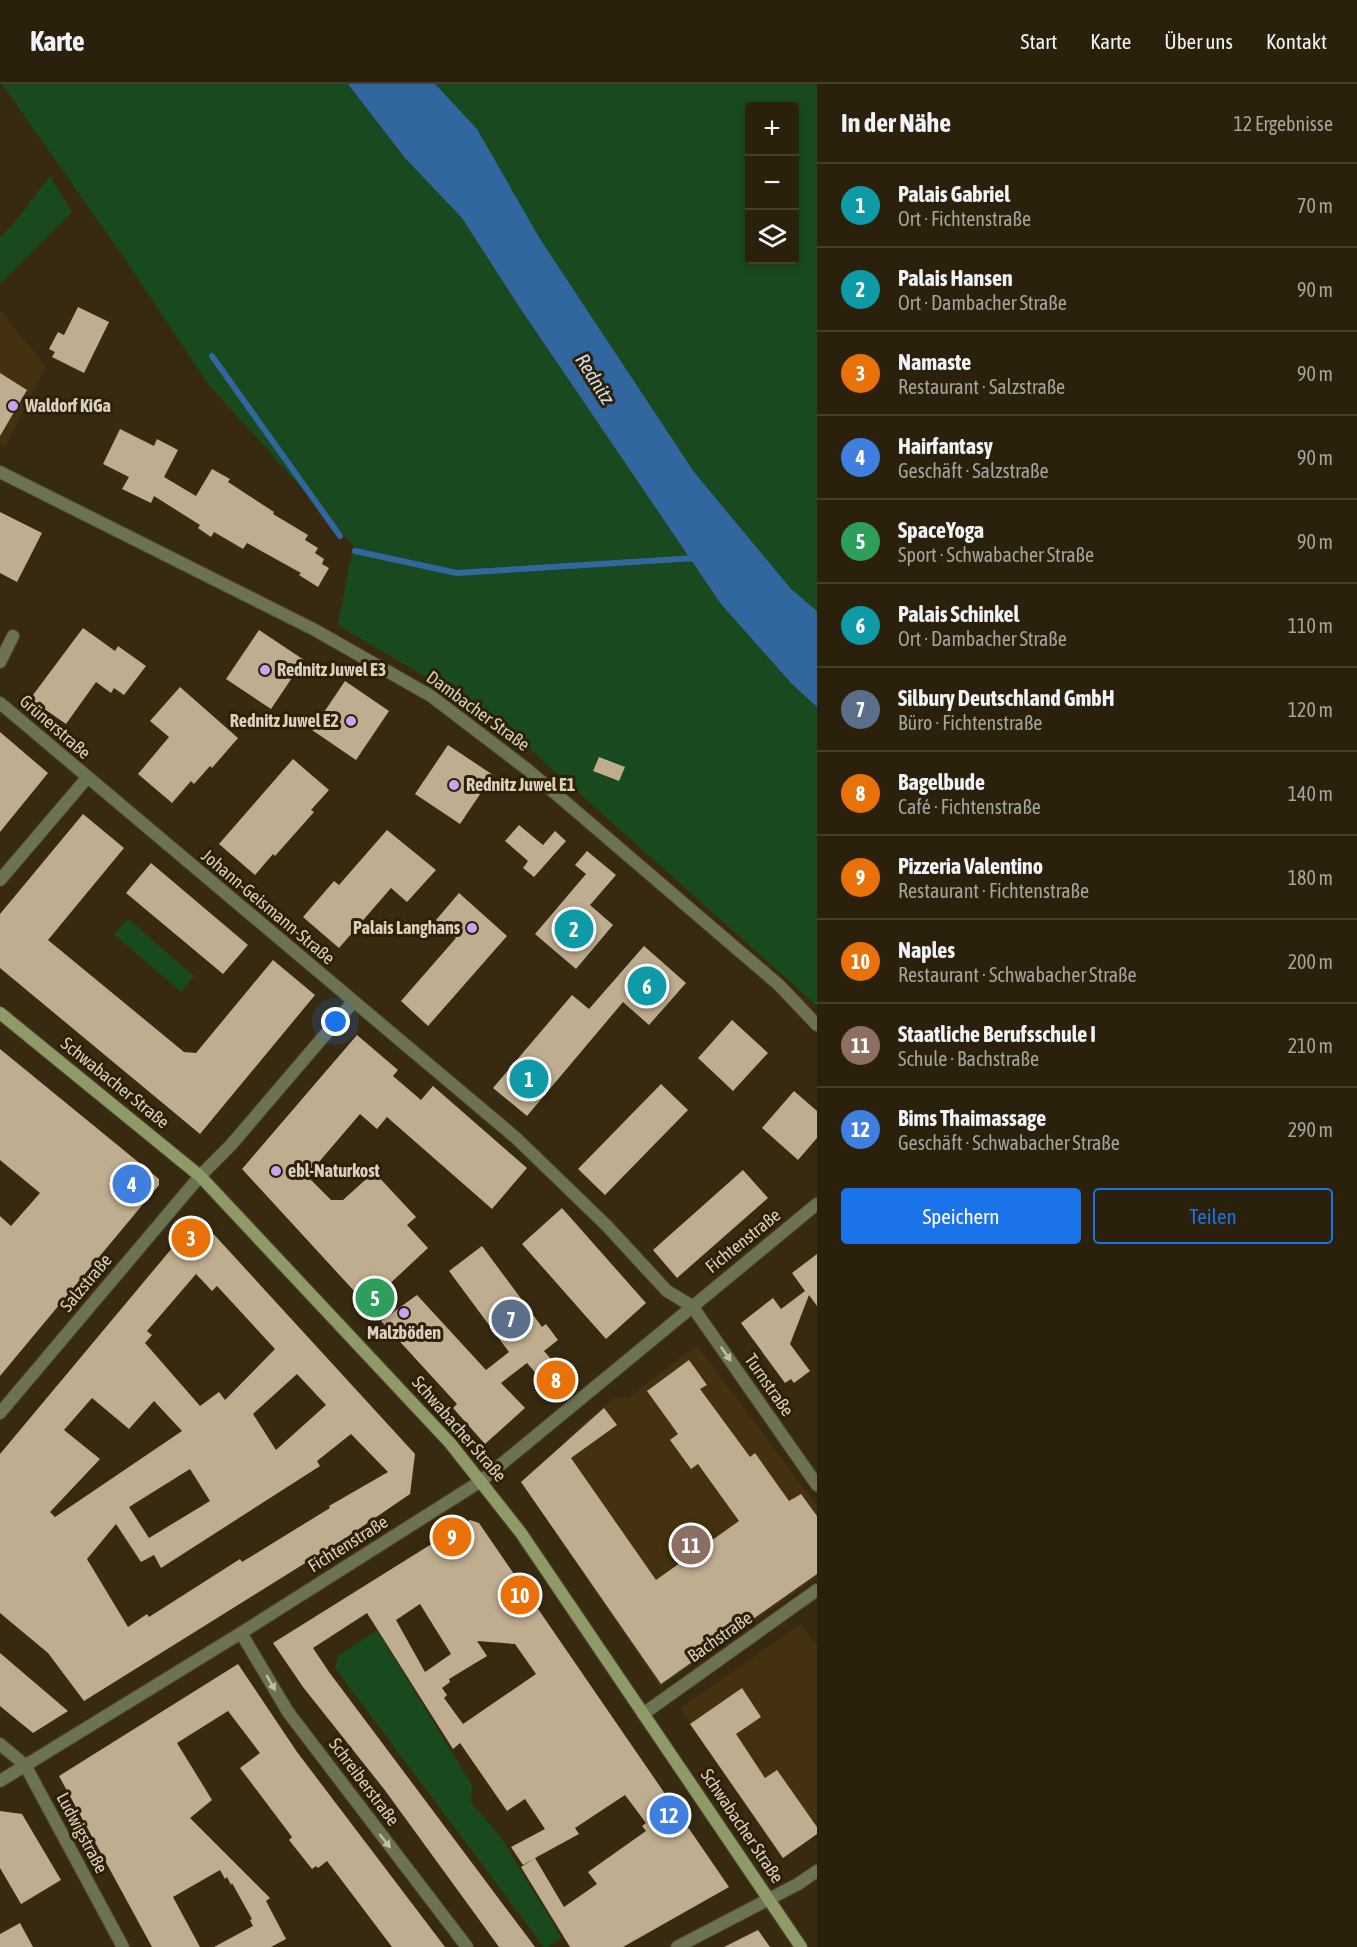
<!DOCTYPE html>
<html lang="de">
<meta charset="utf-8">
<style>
body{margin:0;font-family:"Asap Condensed",sans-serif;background:#322815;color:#f1f3f6}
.controls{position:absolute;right:18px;top:18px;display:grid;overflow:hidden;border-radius:6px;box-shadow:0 3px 9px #0003}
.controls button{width:54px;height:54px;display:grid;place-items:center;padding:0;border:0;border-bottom:2px solid #463e2d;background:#2a200c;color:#f1f3f6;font:30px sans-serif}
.you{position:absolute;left:336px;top:938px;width:21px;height:21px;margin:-15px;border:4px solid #fff;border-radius:50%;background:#1a73e8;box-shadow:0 0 0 9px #1a73e833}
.badge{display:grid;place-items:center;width:39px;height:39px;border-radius:50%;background:#1a73e8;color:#fff;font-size:20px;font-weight:700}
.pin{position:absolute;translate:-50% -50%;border:3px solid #fff;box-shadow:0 2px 6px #0006}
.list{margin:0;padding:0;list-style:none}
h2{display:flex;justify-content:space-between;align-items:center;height:78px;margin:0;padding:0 24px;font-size:26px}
h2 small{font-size:20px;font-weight:400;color:#a5a39d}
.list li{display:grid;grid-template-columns:39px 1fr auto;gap:18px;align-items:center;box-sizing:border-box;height:84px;padding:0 24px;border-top:2px solid #463e2d}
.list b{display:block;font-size:22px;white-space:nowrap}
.list p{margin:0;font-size:20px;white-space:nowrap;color:#a5a39d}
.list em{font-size:20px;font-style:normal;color:#a5a39d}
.actions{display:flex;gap:12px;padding:18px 24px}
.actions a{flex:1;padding:14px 0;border:2px solid #1a73e8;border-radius:6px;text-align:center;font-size:21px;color:#1a73e8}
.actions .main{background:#1a73e8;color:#fff}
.icon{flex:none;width:33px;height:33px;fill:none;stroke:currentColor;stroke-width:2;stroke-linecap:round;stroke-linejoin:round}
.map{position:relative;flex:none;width:817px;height:1863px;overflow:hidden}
header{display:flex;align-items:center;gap:36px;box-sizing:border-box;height:84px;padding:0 30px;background:#2a200c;border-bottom:2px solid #463e2d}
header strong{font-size:28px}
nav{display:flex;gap:33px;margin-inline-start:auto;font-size:21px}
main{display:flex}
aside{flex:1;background:#2a200c}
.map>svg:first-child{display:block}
.built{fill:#43310f}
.green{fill:#19491e;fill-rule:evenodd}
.water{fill:#31669f}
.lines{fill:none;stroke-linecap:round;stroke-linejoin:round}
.stream{stroke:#31669f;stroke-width:6}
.building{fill:#bfad90;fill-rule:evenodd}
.minor-casing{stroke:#52452c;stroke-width:14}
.secondary-casing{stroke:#52452c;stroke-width:14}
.minor{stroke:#6b7353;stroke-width:12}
.secondary{stroke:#8e9b68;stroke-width:12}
.oneway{fill:#c3bdab}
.poi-dot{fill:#c3a7f2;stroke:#2e2006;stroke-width:2}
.labels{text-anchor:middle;stroke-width:6;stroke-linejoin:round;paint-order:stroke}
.poi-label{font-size:18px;font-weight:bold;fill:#d9d0c1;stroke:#2e2006;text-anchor:start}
.street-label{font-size:18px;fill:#d9d0c1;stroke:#2e2006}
.water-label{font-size:20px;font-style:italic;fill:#cfdeee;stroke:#2e2006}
</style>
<header>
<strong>Karte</strong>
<nav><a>Start</a><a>Karte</a><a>Über uns</a><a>Kontakt</a></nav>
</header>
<main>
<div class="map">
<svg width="817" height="1863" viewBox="0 0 817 1863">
<rect width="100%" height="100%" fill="#382a10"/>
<path class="built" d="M0 226 46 283 5 363 0 361Z
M697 1261 817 1422V1494L660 1603 521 1398 562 1362 569 1352 613 1314H628Z
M801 1540 817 1561V1751L782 1775 680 1624Z"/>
<path class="green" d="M2 0H817V922L533 668 427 594 338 541 353 461 208 300 124 174ZM750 22H794V176H750Z
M50 92 72 128 0 200V153L15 138Z
M128 835 194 892 181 908 114 850Z
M377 1546 472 1701 471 1718 502 1755 562 1854 547 1863H544L335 1584 338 1572Z"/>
<path class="water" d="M348 0H435L477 45 540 155 694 388 791 505 817 527V623L791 599 721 520 520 224 462 134 405 74Z"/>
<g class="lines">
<path class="stream" d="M212 272 340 452
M355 467 457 489 696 474"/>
</g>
<path class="building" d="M78 223 109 238 84 289 52 273 55 268 49 265 58 248 64 251Z
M0 289 27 306 0 352Z
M120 345 154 362 157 355 178 366 164 393 196 412 212 385 230 395 228 398 274 428 273 430 308 451 305 456 318 464 315 469 324 475 322 480 329 484 318 503 299 491 301 489 247 459 243 465 214 448 211 453 198 444 200 441 154 412 151 419 122 405 129 393 103 380Z
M0 428 42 449 17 498 0 489Z
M83 544 115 567 118 562 146 582 124 611 114 604 111 609 96 598 66 640 30 615Z
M259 546 304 576 271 625 226 595Z
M345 597 389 627 356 676 312 646Z
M180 603 238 654 212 684 210 682 194 700 191 697 172 719 138 690 169 653 150 637Z
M0 648 48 689 0 748Z
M448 661 493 691 460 740 415 710Z
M599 673 625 683 619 697 593 687Z
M293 675 329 706 311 726 314 728 275 772 273 770 255 791 219 760Z
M83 730 124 764 48 856 184 968 196 969 273 876 315 911 200 1050 0 884V830Z
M519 741 543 761 555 747 566 757 534 793 523 784 528 777 505 757Z
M387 746 436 786 407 818 391 804 339 864 303 833 334 797 339 801Z
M587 767 616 791 590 821 613 841 576 885 535 850 586 790 575 781Z
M151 779 248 861 223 890 126 809Z
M459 809 507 852 428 942 401 917 456 854 436 836Z
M644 862 686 899 649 941 623 918 527 1032 493 1004 572 911 589 925Z
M732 936 768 969 733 1007 698 974Z
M357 951 398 986 393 992 421 1016 433 1002 527 1084 492 1125 387 1033 377 1045 360 1030 307 1092 331 1116H343L374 1088 416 1133 407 1141 428 1164 367 1221 242 1085Z
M0 965 159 1095V1101L0 1292V1132L11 1142 40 1109 0 1076Z
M661 1000 688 1026 605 1111 578 1085Z
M794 1007 817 1027V1054L798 1076 762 1044Z
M743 1086 768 1114 677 1194 653 1166Z
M562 1124 646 1219 606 1255 522 1160Z
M198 1133 415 1370 410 1410 347 1453 84 1617 48 1569 0 1529V1370ZM196 1190 212 1207 217 1202 275 1265 225 1316 219 1308 200 1322 145 1259 152 1251 147 1247ZM297 1290 326 1321 276 1366 253 1330ZM92 1314 129 1345 154 1317 182 1347 55 1433 50 1428 100 1375 64 1346ZM351 1350 388 1388 329 1422 330 1424 242 1478 240 1475 149 1533 147 1530 128 1543 87 1475 116 1440 141 1478 154 1471 161 1484 320 1382 317 1377ZM190 1385 210 1417 149 1454 129 1423Z
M482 1162 542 1243 546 1240 558 1256 544 1267 569 1296 553 1309 527 1279 501 1299 525 1324 485 1360 453 1324 457 1320 381 1237 417 1211 486 1286 509 1268 449 1187Z
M817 1170V1222L809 1211 790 1260 810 1287 794 1299 791 1295 785 1299 741 1239 773 1214 781 1225 805 1207 792 1189Z
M689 1276 707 1301 700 1305 750 1373 755 1369 789 1417 801 1410 817 1432V1490L661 1600 521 1398 604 1324 617 1341 571 1374 656 1496 739 1437 698 1380 691 1385 670 1356 678 1350 647 1307Z
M470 1436 479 1439 729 1803 623 1863H570L521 1783 535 1774 523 1781 511 1763 545 1745 525 1715 507 1727 460 1659 453 1665 367 1529 313 1564 329 1588 535 1863H499L384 1705 303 1603 273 1559ZM420 1520 451 1570 425 1588 396 1536ZM477 1557 515 1560 536 1590 463 1640 444 1614 447 1611 442 1604 450 1598 449 1595 487 1572ZM625 1711 646 1739 642 1742 646 1747 588 1788 597 1800 564 1823 535 1774 579 1750 575 1744Z
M0 1569 27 1592 68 1627 33 1649 0 1622Z
M238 1580 297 1668 445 1863H392L327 1777 318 1784 316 1782 312 1785 289 1756 292 1753 240 1684 260 1669 228 1627 177 1659 212 1716 190 1734 270 1814 266 1817 286 1855 271 1863H214L253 1842 250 1836 252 1835 232 1799 231 1801 227 1793 225 1795 220 1786 173 1813 200 1863H152L59 1692Z
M742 1604 761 1633 736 1650 765 1694 777 1686 817 1743V1750L783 1774 690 1640Z
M0 1727 22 1730 61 1796 21 1820 0 1784Z
M20 1839 33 1863H0V1850Z
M758 1846 770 1863H724Z"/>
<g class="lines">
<g class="minor-casing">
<path id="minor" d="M0 388 315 546 431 612 528 686 779 901 817 941
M0 578 13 552
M0 619 516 1054 607 1142 667 1207 692 1222 817 1401
M0 796 87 694
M0 1329 200 1092 231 1061 353 918
M241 1549 288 1628 467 1863
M643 1630 817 1506
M0 1660 25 1681 123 1863
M0 1697 241 1549 481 1397 817 1120
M677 1863 798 1800 817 1787"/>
</g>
<g class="secondary-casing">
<path id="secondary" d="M0 929 200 1092 450 1359 521 1449 801 1863"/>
</g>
<use href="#minor" class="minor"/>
<use href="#secondary" class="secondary"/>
</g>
<defs><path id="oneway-solid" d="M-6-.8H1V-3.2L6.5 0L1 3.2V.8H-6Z" transform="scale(1.5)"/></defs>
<g class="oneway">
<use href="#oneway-solid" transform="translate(726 1270) rotate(55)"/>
<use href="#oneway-solid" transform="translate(271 1599) rotate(60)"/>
<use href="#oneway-solid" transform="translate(385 1757) rotate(52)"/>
</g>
<g class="poi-dot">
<circle cx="13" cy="322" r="6"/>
<circle cx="265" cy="586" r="6"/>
<circle cx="351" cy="637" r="6"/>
<circle cx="454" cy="701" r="6"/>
<circle cx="472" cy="844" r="6"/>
<circle cx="276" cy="1087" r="6"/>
<circle cx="404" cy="1229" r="6"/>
</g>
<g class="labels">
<g class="poi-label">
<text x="25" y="328">Waldorf KiGa</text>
<text x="277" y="592">Rednitz Juwel E3</text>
<text x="339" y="643" text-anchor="end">Rednitz Juwel E2</text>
<text x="466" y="707">Rednitz Juwel E1</text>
<text x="460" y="850" text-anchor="end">Palais Langhans</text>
<text x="288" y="1093">ebl-Naturkost</text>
<text x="404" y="1255" text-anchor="middle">Malzböden</text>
</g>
<g class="street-label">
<text transform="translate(478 627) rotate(36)" y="6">Dambacher Straße</text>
<text transform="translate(55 643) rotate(41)" y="6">Grünerstraße</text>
<text transform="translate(268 823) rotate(40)" y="6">Johann-Geismann-Straße</text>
<text transform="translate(115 999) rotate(39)" y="6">Schwabacher Straße</text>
<text transform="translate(743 1157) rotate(-39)" y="6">Fichtenstraße</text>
<text transform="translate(86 1199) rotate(-50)" y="6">Salzstraße</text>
<text transform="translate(769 1301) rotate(55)" y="6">Turnstraße</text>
<text transform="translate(459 1345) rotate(49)" y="6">Schwabacher Straße</text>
<text transform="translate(348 1460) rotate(-32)" y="6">Fichtenstraße</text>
<text transform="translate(720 1553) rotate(-35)" y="6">Bachstraße</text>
<text transform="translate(364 1698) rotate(53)" y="6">Schreiberstraße</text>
<text transform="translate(742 1742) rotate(56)" y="6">Schwabacher Straße</text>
<text transform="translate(82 1749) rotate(62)" y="6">Ludwigstraße</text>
</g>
<g class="water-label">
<text transform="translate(595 295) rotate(58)" y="7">Rednitz</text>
</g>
</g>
</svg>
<div class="controls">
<button>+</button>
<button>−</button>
<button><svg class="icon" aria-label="layers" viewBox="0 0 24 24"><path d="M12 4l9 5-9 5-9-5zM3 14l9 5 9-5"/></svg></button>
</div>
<div class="you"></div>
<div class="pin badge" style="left:529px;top:995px;background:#0f9aa8">1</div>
<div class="pin badge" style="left:574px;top:845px;background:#0f9aa8">2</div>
<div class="pin badge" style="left:191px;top:1154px;background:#e8710a">3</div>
<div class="pin badge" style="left:132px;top:1100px;background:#3f7fe0">4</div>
<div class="pin badge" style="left:375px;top:1214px;background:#2e9e5b">5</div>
<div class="pin badge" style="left:647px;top:902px;background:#0f9aa8">6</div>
<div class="pin badge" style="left:511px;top:1235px;background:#5c6f8a">7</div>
<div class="pin badge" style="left:556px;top:1296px;background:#e8710a">8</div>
<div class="pin badge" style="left:452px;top:1453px;background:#e8710a">9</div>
<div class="pin badge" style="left:520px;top:1511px;background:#e8710a">10</div>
<div class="pin badge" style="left:691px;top:1461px;background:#8d6e63">11</div>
<div class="pin badge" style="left:669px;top:1731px;background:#3f7fe0">12</div>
</div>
<aside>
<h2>In der Nähe<small>12 Ergebnisse</small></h2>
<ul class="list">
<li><span class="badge" style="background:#0f9aa8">1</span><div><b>Palais Gabriel</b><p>Ort · Fichtenstraße</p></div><em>70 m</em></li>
<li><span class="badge" style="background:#0f9aa8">2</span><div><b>Palais Hansen</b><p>Ort · Dambacher Straße</p></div><em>90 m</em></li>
<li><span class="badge" style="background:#e8710a">3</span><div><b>Namaste</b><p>Restaurant · Salzstraße</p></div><em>90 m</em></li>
<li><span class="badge" style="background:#3f7fe0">4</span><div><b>Hairfantasy</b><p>Geschäft · Salzstraße</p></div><em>90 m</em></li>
<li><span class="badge" style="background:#2e9e5b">5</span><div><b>SpaceYoga</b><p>Sport · Schwabacher Straße</p></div><em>90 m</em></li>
<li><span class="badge" style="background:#0f9aa8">6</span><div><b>Palais Schinkel</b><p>Ort · Dambacher Straße</p></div><em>110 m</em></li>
<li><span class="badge" style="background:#5c6f8a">7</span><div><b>Silbury Deutschland GmbH</b><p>Büro · Fichtenstraße</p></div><em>120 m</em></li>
<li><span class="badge" style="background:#e8710a">8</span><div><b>Bagelbude</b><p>Café · Fichtenstraße</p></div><em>140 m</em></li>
<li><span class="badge" style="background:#e8710a">9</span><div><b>Pizzeria Valentino</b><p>Restaurant · Fichtenstraße</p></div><em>180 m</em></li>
<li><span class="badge" style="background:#e8710a">10</span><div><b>Naples</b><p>Restaurant · Schwabacher Straße</p></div><em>200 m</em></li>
<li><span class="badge" style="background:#8d6e63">11</span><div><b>Staatliche Berufsschule I</b><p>Schule · Bachstraße</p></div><em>210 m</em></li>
<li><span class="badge" style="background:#3f7fe0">12</span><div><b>Bims Thaimassage</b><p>Geschäft · Schwabacher Straße</p></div><em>290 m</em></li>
</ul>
<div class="actions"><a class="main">Speichern</a><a>Teilen</a></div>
</aside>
</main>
